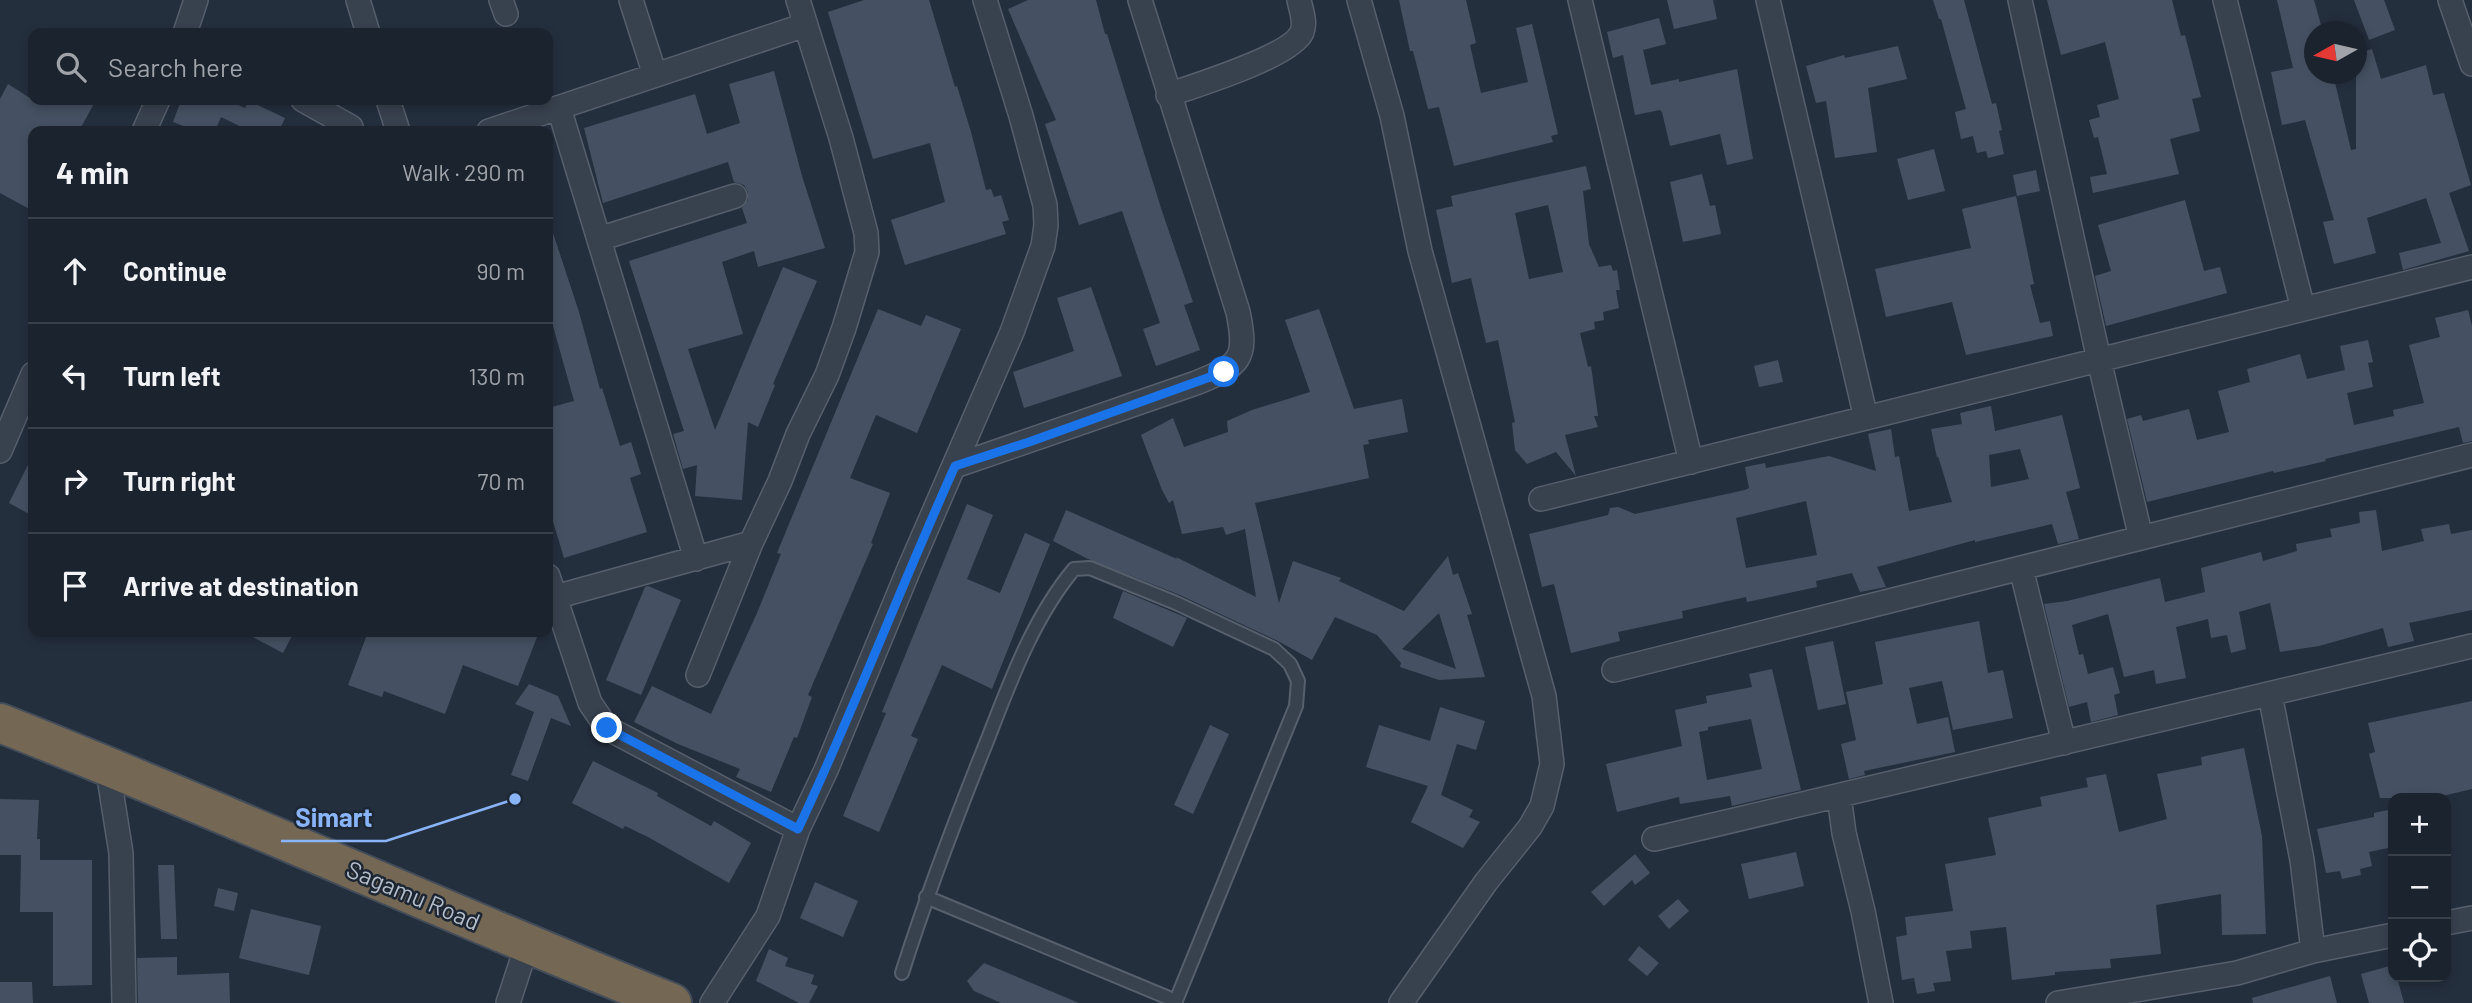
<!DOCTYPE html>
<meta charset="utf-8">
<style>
body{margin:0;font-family:Barlow,sans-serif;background:#282f3a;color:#f1f3f6}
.controls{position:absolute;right:21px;bottom:21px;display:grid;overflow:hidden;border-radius:14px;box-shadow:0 4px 10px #0003}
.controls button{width:63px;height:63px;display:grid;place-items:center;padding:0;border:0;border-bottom:2px solid #39404a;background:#1b232e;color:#f1f3f6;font:35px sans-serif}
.compass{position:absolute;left:2304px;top:21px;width:63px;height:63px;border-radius:50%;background:#1b232e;box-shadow:0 4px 10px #0003;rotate:262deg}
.stop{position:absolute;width:21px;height:21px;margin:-16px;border:5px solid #1a73e8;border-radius:50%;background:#fff}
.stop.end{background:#1a73e8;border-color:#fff;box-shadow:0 2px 7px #0008}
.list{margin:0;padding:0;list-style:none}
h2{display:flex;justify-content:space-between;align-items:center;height:91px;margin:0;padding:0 28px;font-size:30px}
h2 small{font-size:23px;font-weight:400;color:#a0a4aa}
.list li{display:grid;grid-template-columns:46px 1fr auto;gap:21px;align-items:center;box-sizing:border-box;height:105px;padding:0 28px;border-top:2px solid #39404a}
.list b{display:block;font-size:26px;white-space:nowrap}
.list em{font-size:23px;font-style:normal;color:#a0a4aa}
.icon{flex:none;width:38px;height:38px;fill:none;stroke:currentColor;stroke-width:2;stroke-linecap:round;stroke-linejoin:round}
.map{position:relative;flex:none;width:2472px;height:1003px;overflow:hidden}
.search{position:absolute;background:#1b232e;box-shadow:0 4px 10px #0003;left:28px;top:28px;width:525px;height:77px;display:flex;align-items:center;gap:18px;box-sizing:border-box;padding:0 24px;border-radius:14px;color:#a0a4aa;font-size:26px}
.panel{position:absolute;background:#1b232e;box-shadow:0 4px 10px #0003;left:28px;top:126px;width:525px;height:511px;border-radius:14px}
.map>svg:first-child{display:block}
.building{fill:#455162;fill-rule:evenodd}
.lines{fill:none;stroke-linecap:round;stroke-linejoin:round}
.lane-casing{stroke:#565f6c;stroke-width:16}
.street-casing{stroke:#565f6c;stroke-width:26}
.highway-casing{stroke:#434c59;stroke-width:42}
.lane{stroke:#38414e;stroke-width:12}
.street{stroke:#38414e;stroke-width:23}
.highway{stroke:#746855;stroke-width:38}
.route{stroke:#1a73e8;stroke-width:9}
.labels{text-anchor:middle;stroke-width:5;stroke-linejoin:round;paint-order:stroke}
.street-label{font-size:24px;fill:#b4bcc9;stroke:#1d2633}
.leader{fill:none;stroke:#8ab4f8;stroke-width:2.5}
.callout-dot{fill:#8ab4f8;stroke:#1d2633;stroke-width:2.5}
.callout-label{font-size:26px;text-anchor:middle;font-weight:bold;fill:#8ab4f8;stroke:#1d2633;stroke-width:5;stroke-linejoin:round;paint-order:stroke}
</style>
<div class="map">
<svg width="2472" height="1003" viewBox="0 0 2472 1003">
<rect width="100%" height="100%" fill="#242f3e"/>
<path class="building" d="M864 0H929L955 87 957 86 971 132 986 190 991 189 994 197 1001 195 1009 220 1002 222 1006 234 905 265 891 220 945 202 930 143 873 159 828 12Z
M1028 0H1096L1105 34H1107L1161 208 1193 302 1184 305 1200 350 1156 366 1143 329 1160 323 1122 211 1079 225 1045 124 1056 120 1008 9Z
M1399 0H1466L1476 43 1470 45 1481 93 1528 82 1516 28 1532 24 1558 134 1551 136 1553 142 1454 166 1439 107 1428 109 1413 51H1410Z
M1667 0H1713L1717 19 1674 29Z
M1933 0H1964L1992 104 1996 103 2002 130 1999 131 2004 154 1988 158 1986 151 1977 153 1973 136 1961 139 1955 112 1966 109 1941 19H1939Z
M2047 0H2172L2181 36 2185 35 2201 97 2192 99 2200 131 2170 139 2179 174 2093 193 2090 177 2107 174 2098 137 2094 138 2089 120 2100 117 2097 105 2119 99 2105 42 2061 55Z
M2277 0H2314L2323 32H2314V74H2333L2351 150 2356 149V54L2372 49 2381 79 2426 65 2433 95 2444 93 2471 185 2449 193 2469 251 2403 270 2399 253 2441 243 2426 198 2367 218 2376 253 2334 264 2323 222 2334 220 2305 120 2282 125 2271 72 2293 68Z
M2354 0H2384L2395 30 2369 40Z
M1659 18 1666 44 1643 50 1651 85 1679 79V82L1737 69 1753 159 1727 165 1720 134 1670 146 1662 112 1660 110 1635 115 1623 55 1613 58 1607 32Z
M1898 46 1907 79 1868 88 1877 152 1835 158 1826 101 1816 103 1806 66 1844 55 1845 58Z
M774 71 802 176 825 248 758 267 754 251 722 262 743 334 688 349 715 430 783 267 817 281 773 384 775 385 758 427 748 422 742 500 695 496 697 465 683 469 673 434 684 431 629 261 747 223 742 208 748 200V192L744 185 734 182 728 162 603 203 584 128 695 94 707 134 740 123 729 84Z
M8 84 33 100H96L79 131H33V211L0 193V99Z
M181 100H227L245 108 249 101 285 118 279 131H250L221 117 215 131H196L173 122Z
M1934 149 1945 191 1908 200 1897 159Z
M1586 166 1591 189 1583 191 1589 244 1599 267 1611 265 1613 271 1617 270 1620 290H1616L1619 308 1603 312 1604 320 1594 322 1595 329 1580 333 1588 367 1591 366 1598 416H1594L1598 427 1565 435 1576 476 1556 452 1527 464 1515 450 1512 423 1515 422 1498 340 1486 343 1471 278 1452 283 1436 210 1453 206 1451 196ZM1548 205 1563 272 1529 279 1515 213Z
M2036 170 2040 191 2017 196 2013 175Z
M1702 174 1710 206 1715 205 1721 234 1683 242 1670 182Z
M2016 196 2034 284 2030 285 2040 323 2050 321 2053 336 1966 355 1952 302 1886 317 1875 269 1971 248 1962 209Z
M2185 200 2204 271 2220 267 2227 293 2106 326 2095 276 2111 271 2098 225Z
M553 233 579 312 600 389 602 388 620 446 631 442 641 474 630 478 647 532 564 558 548 505V408L574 401 548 308V234Z
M1091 287 1122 376 1024 408 1013 372 1074 351 1057 298Z
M878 309 921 326 926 315 961 329 917 433 876 415 850 478 890 493 871 543 873 544 808 695 812 697 797 738 794 737 771 792 736 777 740 769 678 744 634 722 652 686 711 714 757 613 781 554 777 553Z
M1319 309 1354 409 1402 399 1408 432 1368 440 1369 444 1363 445 1369 478 1255 503 1279 603 1293 561 1341 578 1339 581 1404 611 1448 556 1453 575 1458 573 1472 614 1467 615 1485 677 1439 680 1400 667 1401 663 1377 635 1335 617 1312 660 1278 641 1180 595 1088 559 1053 541 1066 510 1177 559 1176 557 1256 597 1245 529 1226 535 1223 527 1182 534 1173 500 1169 503 1162 490 1141 435 1173 418 1184 447 1228 432 1227 421 1252 410 1310 392 1285 320ZM1439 613 1456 669 1402 649Z
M2468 310 2472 326V441L2463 443 2459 427 2325 459 2326 461 2274 473 2273 471 2147 502 2127 419 2141 415 2143 421 2189 409 2197 440 2229 432 2218 391 2250 382 2247 369 2300 354 2307 379 2345 370 2340 346 2368 340 2373 362 2368 363 2373 387 2347 393 2354 425 2394 416 2393 410 2424 403 2409 345 2440 337 2435 318Z
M1778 360 1783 382 1759 387 1754 366Z
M1991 406 1995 431 2062 415 2080 488 2066 492 2079 539 2058 544 2052 524 1975 542V540L1877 567 1886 587 1860 592 1852 573 1816 581 1817 587 1747 602 1746 597 1682 611 1683 618 1618 632 1620 641 1571 653 1554 584 1542 587 1529 534 1608 515 1610 508 1618 507 1635 514 1745 490 1749 488 1745 467 1765 463 1766 468 1829 456 1876 471 1868 434 1891 429 1895 457 1899 456 1909 511 1952 502 1938 456 1937 458 1931 429 1962 424 1960 413ZM2020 449 2029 479 1991 487 1989 455ZM1806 501 1817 555 1746 568 1736 518Z
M33 455V516L9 503Z
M967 504 993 515 967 579 1000 593 1025 533 1050 544 992 689 942 665 911 736 918 739 879 832 843 816 886 713 882 712Z
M2376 510 2382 551 2424 541 2421 529 2449 524 2451 534 2472 530V610L2409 623 2414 641 2388 647 2383 628 2319 646 2280 652 2270 603 2239 612 2246 649 2231 653 2227 635 2211 638 2208 619 2176 627 2186 678 2156 684 2154 670 2124 677 2108 614 2072 625 2079 655 2083 654 2088 674 2113 667 2120 693 2114 695 2118 715 2091 722 2087 702 2069 707 2044 604 2067 601 2160 578 2165 602 2205 592 2201 568 2261 552 2263 561 2297 551 2296 544 2332 537 2330 529 2360 523 2359 512Z
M648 586 681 600 641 695 606 680 645 587Z
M1123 591 1187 618 1173 647 1113 618Z
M1979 621 1988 673 2003 670 2013 718 1953 730 1942 681 1909 688 1917 724 1948 717 1955 752 1864 771 1865 775 1849 779 1841 744 1856 740 1846 692 1883 684 1875 642Z
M243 632H294L283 653Z
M368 632H539L518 686 463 665 445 714 384 691 382 697 348 685Z
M1833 641 1846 704 1818 710 1805 647Z
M1772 669 1801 790 1732 806 1730 796 1680 804 1679 797 1617 812 1606 764 1682 746 1675 710 1707 703 1706 696 1752 687 1749 674ZM1751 719 1762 769 1707 780 1699 732 1708 730V727Z
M529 684 558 696 571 726 551 718 528 781 511 775 534 712 515 704Z
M2472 701V789L2434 798 2433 794 2415 798H2380L2369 754 2375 752 2368 723Z
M1440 707 1485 721 1476 750 1457 744 1441 795 1473 810 1469 817 1480 822 1463 848 1411 822 1428 786 1366 767 1379 725 1430 741Z
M1210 725 1229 734 1193 814 1174 805Z
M2244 748 2262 836 2266 934 2222 935 2221 894 2156 905 2161 954 2110 959 2111 968 2055 972V975L2012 980 2006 927 1970 931 1972 948 1946 951 1951 981 1933 983 1935 991 1917 994 1914 978 1902 980 1896 937 1907 935 1905 917 1953 911 1945 864 1996 855 1988 818 2042 806 2040 797 2088 787 2086 778 2106 774 2119 832 2167 819 2157 774 2202 765 2201 757Z
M593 761 658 793 657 796 711 826 714 821 751 843 729 883 648 837 625 826 623 829 572 803Z
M0 799 39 800 37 839H40V860H92V985L53 986V912H20L21 855H0Z
M2393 809V847L2369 852 2372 866 2360 869 2361 875 2342 879 2340 871 2326 873 2317 829 2374 817V813Z
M1796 852 1804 886 1749 899 1741 864Z
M1635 854 1650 873 1635 885 1632 880 1604 906 1591 892Z
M158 865H174L177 939H161Z
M815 882 858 901 843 937 800 918Z
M218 888 238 893 234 911 214 906Z
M1678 899 1689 911 1669 929 1658 916Z
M251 909 321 926 309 975 239 958Z
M1639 946 1659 963 1647 976 1628 960Z
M769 949 788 958 785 966 814 975 811 984 818 986 809 1003H799L756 981Z
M177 957V975L229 973 230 1003H138L137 958Z
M984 963 1079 1003H1001L974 991 967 981Z
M2393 965V977H2397L2404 1003H2369L2361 974Z
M2330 976 2337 1003H2253L2252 998Z
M0 982H32L33 1003H0Z"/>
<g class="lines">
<g class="lane-casing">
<path id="lane" d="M926 897 1176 1001
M902 973C927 894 956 818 987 741 1010 682 1033 618 1074 569L1090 568 1176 603 1274 649 1290 664 1298 681 1296 706 1175 1003"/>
</g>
<g class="street-casing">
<path id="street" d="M358 0 368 33
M501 0 506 14
M631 0 655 75
M1359 0 1392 116 1420 251 1544 696 1552 764 1542 806 1530 827 1486 882 1401 1003
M1580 0 1691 462
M1768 0 1866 418
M2020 0 2099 360 2141 538
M2225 0 2303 309
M2450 0 2472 64
M185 33 196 0
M1168 95C1194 86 1292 56 1302 32 1306 22 1301 10 1299 0
M303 100 351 127
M388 100 398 131
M559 108 696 559
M144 131 158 100
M489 131 805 25
M599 239 735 196
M0 451 33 374
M955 466 1196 383C1240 365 1248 360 1238 312L1140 0
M1541 499 2472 267
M2021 568 2064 743
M548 576 590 703 607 728 798 829
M555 597 751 543 780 481 798 434 827 375 844 328 867 252 866 233 841 138 798 0
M1614 670 2472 455
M698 675 751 543
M2270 694 2302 860 2313 951
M107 765 121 853 124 1003
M1839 796 1844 833 1863 911 1881 1003
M1654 839 2472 646
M2446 923 2472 918
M508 1003 527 945
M712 1003 768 916 798 829 826 770 909 569 1012 332 1043 246 1046 225 1045 205 1021 116 985 0
M2058 1003 2237 973 2313 951 2393 935"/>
</g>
<g class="highway-casing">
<path id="highway" d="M0 723C226 812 447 913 672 1003"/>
</g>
<use href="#lane" class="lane"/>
<use href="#street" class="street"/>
<use href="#highway" class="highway"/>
</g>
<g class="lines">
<path class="route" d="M607 728 798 829C854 710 901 586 955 466L1029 442 1224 372"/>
</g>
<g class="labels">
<g class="street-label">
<text transform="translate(413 896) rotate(23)" y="8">Sagamu Road</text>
</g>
</g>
<path class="leader" d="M515 799L386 841H281"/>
<circle class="callout-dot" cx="515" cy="799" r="7"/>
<g class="callout-label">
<text x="334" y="827">Simart</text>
</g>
</svg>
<div class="controls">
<button>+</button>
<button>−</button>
<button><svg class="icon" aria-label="locate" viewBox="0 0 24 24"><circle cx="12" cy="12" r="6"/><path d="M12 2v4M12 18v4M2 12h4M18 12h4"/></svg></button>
</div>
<svg class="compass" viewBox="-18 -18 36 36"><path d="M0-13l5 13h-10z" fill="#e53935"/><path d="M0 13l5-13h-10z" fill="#a0a4aa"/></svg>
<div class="stop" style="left:1224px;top:372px"></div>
<div class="stop end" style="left:607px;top:728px"></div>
<div class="search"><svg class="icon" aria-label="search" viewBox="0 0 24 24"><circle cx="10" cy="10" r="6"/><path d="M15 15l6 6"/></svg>Search here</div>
<section class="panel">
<h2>4 min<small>Walk · 290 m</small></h2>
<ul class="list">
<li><svg class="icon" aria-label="ahead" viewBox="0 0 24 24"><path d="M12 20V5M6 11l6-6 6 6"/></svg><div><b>Continue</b></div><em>90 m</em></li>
<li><svg class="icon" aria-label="left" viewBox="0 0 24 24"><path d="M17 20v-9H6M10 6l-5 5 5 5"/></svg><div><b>Turn left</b></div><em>130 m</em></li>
<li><svg class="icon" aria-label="right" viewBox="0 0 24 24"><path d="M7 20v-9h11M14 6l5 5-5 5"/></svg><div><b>Turn right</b></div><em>70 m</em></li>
<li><svg class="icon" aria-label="arrive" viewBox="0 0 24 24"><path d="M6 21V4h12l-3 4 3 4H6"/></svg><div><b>Arrive at destination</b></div></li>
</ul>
</section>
</div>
